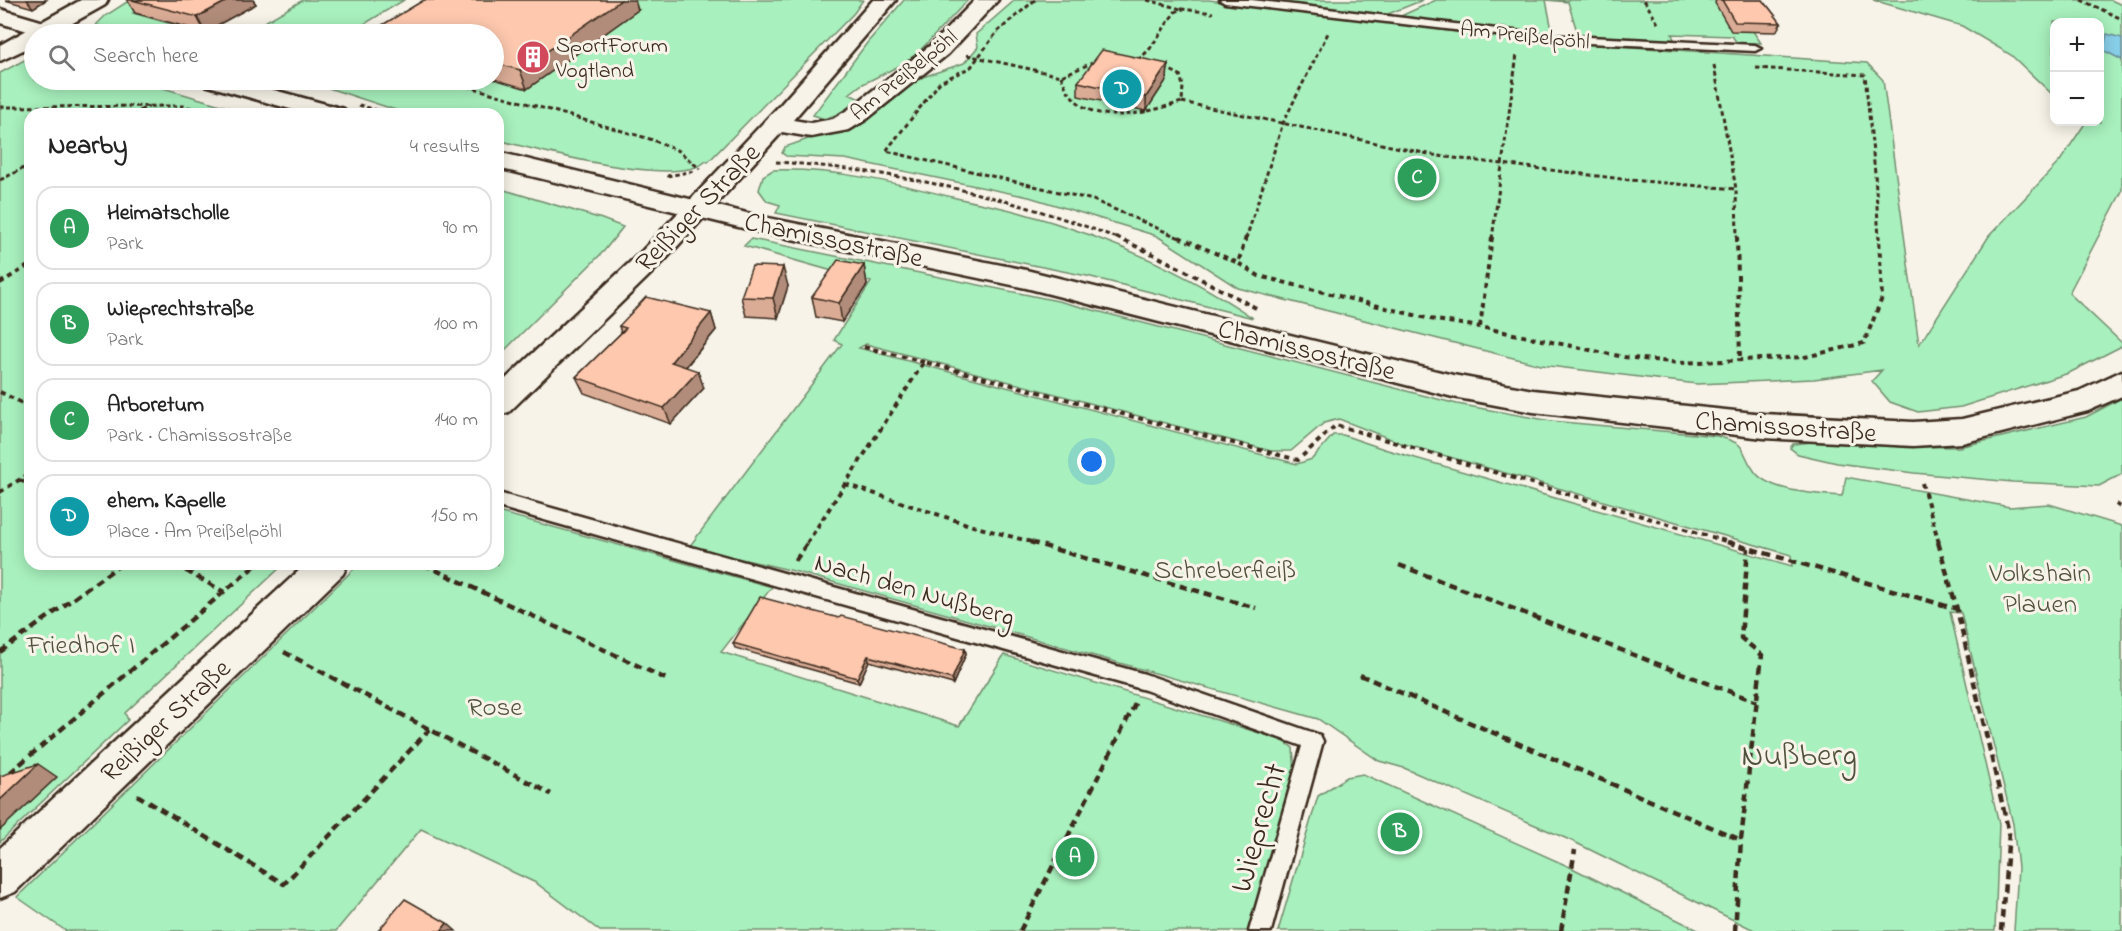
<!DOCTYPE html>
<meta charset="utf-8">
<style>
body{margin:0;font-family:"Indie Flower",sans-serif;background:#f2f2f2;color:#222}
.controls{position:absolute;right:18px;top:18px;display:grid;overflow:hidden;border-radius:12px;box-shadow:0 3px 15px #0003}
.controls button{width:54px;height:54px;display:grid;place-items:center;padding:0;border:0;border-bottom:2px solid #e0e0e0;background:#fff;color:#222;font:30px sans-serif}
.you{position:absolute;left:1092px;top:462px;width:21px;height:21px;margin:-15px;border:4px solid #fff;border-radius:50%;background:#1a73e8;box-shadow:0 0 0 9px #1a73e833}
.badge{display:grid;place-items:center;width:39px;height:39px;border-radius:50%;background:#d1495b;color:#fff;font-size:20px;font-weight:700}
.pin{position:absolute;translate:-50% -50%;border:3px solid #fff;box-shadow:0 2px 6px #0006}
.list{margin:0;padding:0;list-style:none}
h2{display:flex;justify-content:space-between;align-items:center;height:78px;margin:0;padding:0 24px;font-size:26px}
h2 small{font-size:20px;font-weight:400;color:#767676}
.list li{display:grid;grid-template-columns:39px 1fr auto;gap:18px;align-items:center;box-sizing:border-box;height:84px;margin:0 12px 12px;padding:0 12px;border:2px solid #e0e0e0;border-radius:18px}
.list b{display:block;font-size:22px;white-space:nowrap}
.list p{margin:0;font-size:20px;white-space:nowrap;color:#767676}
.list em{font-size:20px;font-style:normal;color:#767676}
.icon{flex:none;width:33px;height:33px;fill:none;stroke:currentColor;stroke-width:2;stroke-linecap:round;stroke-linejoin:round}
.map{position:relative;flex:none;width:2122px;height:931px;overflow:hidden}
.search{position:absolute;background:#fff;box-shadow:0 3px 15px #0003;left:24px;top:24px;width:480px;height:66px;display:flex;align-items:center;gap:15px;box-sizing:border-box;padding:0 21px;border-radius:33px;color:#767676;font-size:22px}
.panel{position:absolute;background:#fff;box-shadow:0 3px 15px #0003;left:24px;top:108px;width:480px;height:462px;border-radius:18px}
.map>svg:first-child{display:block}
.green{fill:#a8f0bd;stroke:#728d6e;stroke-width:1.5;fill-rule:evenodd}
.water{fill:#88cfe9;stroke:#698d98;stroke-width:1.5}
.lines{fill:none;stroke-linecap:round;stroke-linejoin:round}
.lane-casing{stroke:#3b2a1e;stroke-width:5}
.street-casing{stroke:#3b2a1e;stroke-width:5}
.secondary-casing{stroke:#3b2a1e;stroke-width:5}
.path-far2{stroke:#3b2a1e;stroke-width:3;stroke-dasharray:4.5 3;stroke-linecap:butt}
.path-far1{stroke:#3b2a1e;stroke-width:4;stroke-dasharray:5 4.5;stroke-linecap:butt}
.path{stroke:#3b2a1e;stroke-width:4.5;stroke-dasharray:8 5;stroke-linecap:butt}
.lane{fill:#f7f3e8;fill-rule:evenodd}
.street{fill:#f7f3e8;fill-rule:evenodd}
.secondary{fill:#f7f3e8;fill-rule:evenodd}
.wall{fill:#daac96;stroke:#3b2a1e;stroke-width:1.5}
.shaded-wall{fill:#b18c7a;stroke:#3b2a1e;stroke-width:1.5}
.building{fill:#fdc8ae;stroke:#3b2a1e;stroke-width:1.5}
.labels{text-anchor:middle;stroke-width:6;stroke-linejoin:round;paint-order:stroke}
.far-street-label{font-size:22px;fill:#3b2a1e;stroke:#f7f3e8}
.far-poi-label{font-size:22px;fill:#3b2a1e;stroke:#f7f3e8;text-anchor:start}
.street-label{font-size:27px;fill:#3b2a1e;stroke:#f7f3e8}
.park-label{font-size:27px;fill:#51523e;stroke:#f7f3e8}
.near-park-label{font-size:33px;fill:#51523e;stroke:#f7f3e8}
.near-street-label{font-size:33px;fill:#3b2a1e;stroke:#f7f3e8}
</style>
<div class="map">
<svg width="2122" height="931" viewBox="0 0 2122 931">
<rect width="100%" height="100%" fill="#f7f3e8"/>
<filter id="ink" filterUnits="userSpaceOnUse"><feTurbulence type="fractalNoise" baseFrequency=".0167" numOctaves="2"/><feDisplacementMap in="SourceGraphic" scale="12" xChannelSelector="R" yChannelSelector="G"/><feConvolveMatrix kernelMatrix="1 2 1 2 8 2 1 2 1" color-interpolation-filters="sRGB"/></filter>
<g filter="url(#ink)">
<path class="green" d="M130 0H158L133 13 203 33 132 34 96 25 105 16Z
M303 0H404L348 34H256L247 32Z
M424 0H863L854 13 708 162 706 161C678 189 536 150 498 140V114H408L304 80H494V34H368Z
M904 0H968L911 60 861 85 849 94 860 99 850 109 825 119 813 115 867 43Z
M1015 0H1209L1513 39 1867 63 1883 80 1919 345 1989 236 2060 161 2084 125 2081 122H2100V22H2054V96L2011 55 1962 26 1873 0H2111L2122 5V191L2069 293 2122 343V346L2069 373 1961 407 1918 412 1890 402 1872 381 1882 370 1814 379 1697 384 1541 365 1238 288 1157 236 1029 197 845 159 786 156 782 153 785 147 808 139 914 77 920 78 964 63 978 47 976 34Z
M1239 0H1423L1388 14 1374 15Z
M1436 0H1732L1761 43H1737L1732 36 1672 34 1675 42 1579 38 1568 2 1546 0 1553 35 1402 19 1401 16Z
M34 55V80H136L251 114H30V564H284L125 713 128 720 0 842V73Z
M773 170C835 168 896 183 956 198 977 203 998 206 1018 212 1102 235 1181 269 1253 318L1087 276 776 213 780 205 767 201 759 190 763 176Z
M498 188 602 219 623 227 604 251 498 357Z
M751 239 1058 301 1457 404 1551 421 1717 436C1752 446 1737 448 1755 472 1770 492 1818 494 1842 496L1846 477 2010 507 2049 504 2122 526V931H2014L2018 868 2013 824 1961 613 1950 612 1999 824 1995 931H1756L1572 841 1404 768 1379 761 1318 719 790 570 689 547 842 344 834 340 871 282 744 246ZM866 344 1271 451H1291L1324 423 1339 419 1401 443 1791 555 1792 566 1384 449 1343 435H1333L1312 459 1297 464 859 348Z
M2122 398V474L2099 486 2013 482 1914 473 1837 463 1798 454 1790 448 1793 444 1812 442 1887 446 1959 447 2086 417Z
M498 512 772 587 721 652 959 726 1004 655 1282 740 1293 748 1296 784 1250 931H600L536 883 421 829 336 931H66L17 897 359 564H498Z
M1363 774 1572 868 1700 931H1278L1318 796 1347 777Z"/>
<path class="water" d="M2107 34 2122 38V60L2103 50Z"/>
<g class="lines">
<g class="lane-casing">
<path id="lane" d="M1220 0H1252L1547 35 1755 45 1761 48 1755 51 1547 41 1225 3Z
M498 493 1145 674 1320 735 1323 741 1271 931H1249L1302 746 1145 690 498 507Z"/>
</g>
<g class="street-casing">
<path id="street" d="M873 0H896L793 120 811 123 833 119 849 109 932 44 975 0H998L948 54 867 119 849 130 811 137 782 132 663 262 509 412 498 415V386L643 250 781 104Z
M0 9 54 25 57 30 54 34H38L0 23Z
M306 564H348L343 574 15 892 0 898V848Z"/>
</g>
<g class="secondary-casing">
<path id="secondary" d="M81 0H108L105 5 53 34H34V45L0 61V45Z
M202 80H237L344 109 347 114H308L205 85Z
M498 152 763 217 1026 270 1453 375 1533 390 1764 414 1913 422 1962 419 2079 391 2122 371V396L2088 411 1962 443 1913 446 1764 438 1533 412 1453 397 1026 288 763 233 498 168Z"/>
</g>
<path class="path-far2" d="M1035 0 997 32 971 67 940 82 886 151 1093 200 1182 239
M1147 0 1181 9
M1644 0 1659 25
M2081 0 2122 19
M94 29 114 34
M967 55 1061 76 1097 61
M1138 60 1149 50 1175 12 1182 9 1213 13
M1714 65 1736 189 1737 239
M1756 68 1865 75 1875 173 1879 239
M1061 76C1081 132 1137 115 1182 102L1183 86 1180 75 1166 68
M446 80 650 139 679 151 700 169
M1182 102 1438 156 1630 180 1736 189
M359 105 390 114
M0 107 184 106 215 114
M133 114 149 106
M776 162C895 170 1008 196 1120 239
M667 176 695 171
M0 180 30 165
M1246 239 1283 123 1329 31
M1492 239 1517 54"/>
<path class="path-far1" d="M1116 237 1155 255 1258 309
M1179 237 1238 263
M1246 237 1238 263 1259 276 1430 319 1480 327
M1492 237 1480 327 1624 357 1679 363 1805 357 1864 343 1882 298 1879 237
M1737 237 1740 359
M0 283 30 265
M864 347 924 362
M0 392 30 407
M20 480 30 485
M1922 483 1939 543
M845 484 973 526 1035 543
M0 492 30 473
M2116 504 2122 508
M807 543 924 362 1298 460 1336 425 1732 543"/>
<path class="path" d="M1030 542 1256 608
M1727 542 1957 609
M1938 542 1957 609 2009 833 2001 931
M795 561 808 542
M174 564 224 592
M423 564 666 679
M1399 565 1757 702
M0 652 121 564
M284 652 551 794
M1360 675 1741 840
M0 781 257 564
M137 795 284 884 430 729
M1020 931 1136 702
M1561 931 1575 850
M1735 931 1741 840 1762 655 1741 638 1748 548"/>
<use href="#lane" class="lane"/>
<use href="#street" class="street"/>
<use href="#secondary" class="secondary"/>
</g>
<path class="wall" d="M5 0H46L33 8Z
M127 0H253L256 4 205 32 135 13Z
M1716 0H1763L1781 23 1776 32 1731 31 1715 3Z
M638 10 527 89 494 79V34H376L374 30Z
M1168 64 1167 79 1146 111 1078 96V82Z
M864 265 867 285 842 322 816 317 812 297Z
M788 286 778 318 746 316 741 297Z
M711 313 716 330 686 367 704 388 671 424 584 393 576 377 621 333 619 326Z
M839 618 965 649 966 654 953 684 869 661 859 683 735 648 733 643Z"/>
<path class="shaded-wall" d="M27 0H46L33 8Z
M229 0H253L256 4 205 32 197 17Z
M621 0H635L638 10 527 89 520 70Z
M1168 64 1167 79 1146 111V97Z
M864 265 867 285 842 322 839 303Z
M783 267 788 286 778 318 773 298Z
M711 313 716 330 676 378 671 362Z
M698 371 704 388 671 424 664 408Z
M965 649 966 654 953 684 952 679Z
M868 656 869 661 859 683 857 678Z
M38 764 57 777 0 830V800Z
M447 923 456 931H441Z"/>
<path class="building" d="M132 0H229L197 17Z
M424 0H621L520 70 494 63V34H391L374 30Z
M1722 0H1763L1781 23 1735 22Z
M1102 50 1168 64 1146 97 1078 82Z
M838 260 864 265 839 303 812 297Z
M752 266 783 267 773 298 741 297Z
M646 297 711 313 671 362 698 371 664 408 576 377 626 328 619 326Z
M760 597 839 618 841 616 965 649 952 679 868 656 857 678 733 643Z
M38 764 0 800V776Z
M405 899 447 923 441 931H378Z"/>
</g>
<defs>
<g id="building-disc" transform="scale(1.725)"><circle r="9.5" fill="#d1495b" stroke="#f7f3e8"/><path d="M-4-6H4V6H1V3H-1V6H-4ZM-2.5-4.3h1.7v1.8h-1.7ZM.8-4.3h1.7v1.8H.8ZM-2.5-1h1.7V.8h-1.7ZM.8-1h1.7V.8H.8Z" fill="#fff"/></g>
</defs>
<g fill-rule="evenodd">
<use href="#building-disc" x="533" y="57"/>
</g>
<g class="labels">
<g class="far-street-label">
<text transform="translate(1525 34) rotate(6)" y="8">Am Preißelpöhl</text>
<text transform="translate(903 74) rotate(-39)" y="8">Am Preißelpöhl</text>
</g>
<g class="far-poi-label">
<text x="556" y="52">SportForum<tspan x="556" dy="25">Vogtland</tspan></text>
</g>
<g class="street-label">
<text transform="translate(697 207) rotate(-46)" y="9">Reißiger Straße</text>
<text transform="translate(834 239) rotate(12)" y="9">Chamissostraße</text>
<text transform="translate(1307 349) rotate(14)" y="9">Chamissostraße</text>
<text transform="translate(1786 426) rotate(4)" y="9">Chamissostraße</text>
<text transform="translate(915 589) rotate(16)" y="9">Nach den Nußberg</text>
<text transform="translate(165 720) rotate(-43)" y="9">Reißiger Straße</text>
</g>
<g class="park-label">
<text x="1225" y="578">Schreberfleiß</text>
<text x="2040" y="581">Volkshain<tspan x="2040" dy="31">Plauen</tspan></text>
<text x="81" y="653">Friedhof I</text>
<text x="495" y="715">Rose</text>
</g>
<g class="near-park-label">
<text x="1799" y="765">Nußberg</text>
</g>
<g class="near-street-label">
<text transform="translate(1256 827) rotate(-74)" y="12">Wieprecht</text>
</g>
</g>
</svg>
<div class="controls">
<button>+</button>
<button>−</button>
</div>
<div class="you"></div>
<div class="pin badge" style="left:1075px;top:857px;background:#2e9e5b">A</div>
<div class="pin badge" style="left:1400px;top:832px;background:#2e9e5b">B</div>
<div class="pin badge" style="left:1417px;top:178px;background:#2e9e5b">C</div>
<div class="pin badge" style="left:1122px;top:89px;background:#0f9aa8">D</div>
<div class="search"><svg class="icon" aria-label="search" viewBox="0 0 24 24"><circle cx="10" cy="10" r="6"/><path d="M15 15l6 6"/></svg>Search here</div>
<section class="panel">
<h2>Nearby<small>4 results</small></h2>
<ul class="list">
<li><span class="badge" style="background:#2e9e5b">A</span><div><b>Heimatscholle</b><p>Park</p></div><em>90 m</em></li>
<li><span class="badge" style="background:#2e9e5b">B</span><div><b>Wieprechtstraße</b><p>Park</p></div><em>100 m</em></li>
<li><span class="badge" style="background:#2e9e5b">C</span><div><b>Arboretum</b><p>Park · Chamissostraße</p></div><em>140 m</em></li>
<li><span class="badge" style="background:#0f9aa8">D</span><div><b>ehem. Kapelle</b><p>Place · Am Preißelpöhl</p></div><em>150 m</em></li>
</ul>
</section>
</div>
